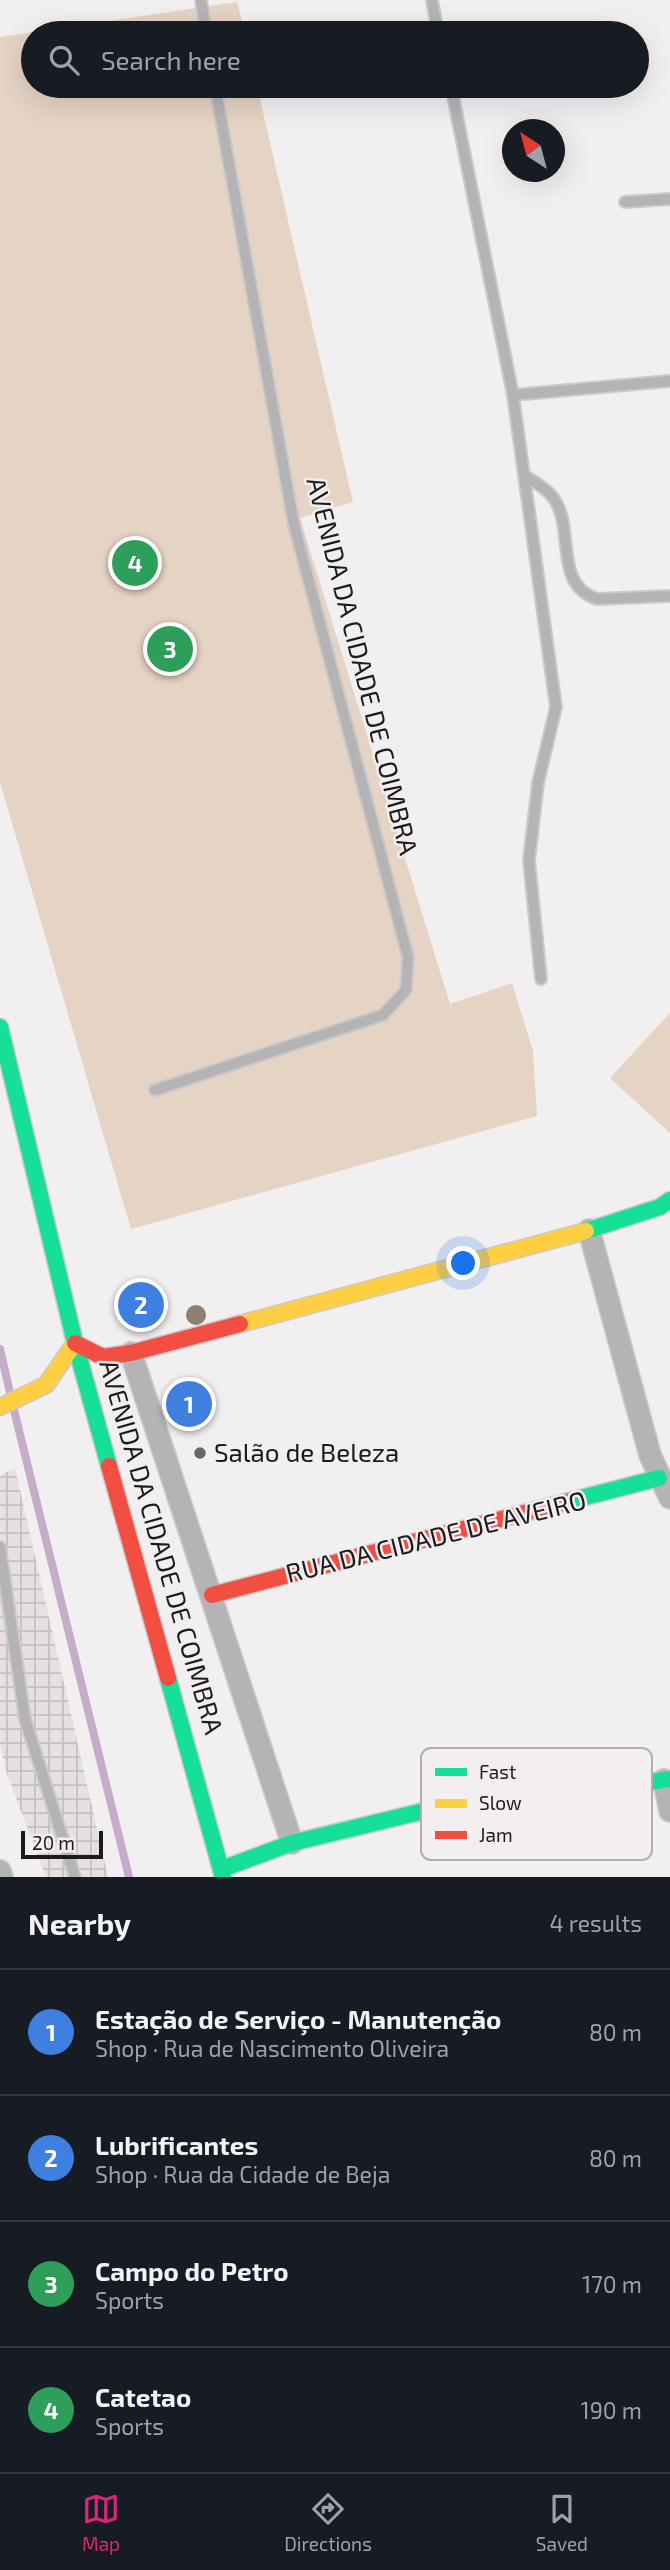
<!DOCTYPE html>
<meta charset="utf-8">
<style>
body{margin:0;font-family:"Exo 2",sans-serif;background:#20242c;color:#f1f3f6}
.compass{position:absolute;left:502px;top:119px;width:63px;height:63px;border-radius:50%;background:#171b24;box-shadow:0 7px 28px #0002;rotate:324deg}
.scale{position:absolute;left:21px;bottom:18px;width:82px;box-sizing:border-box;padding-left:7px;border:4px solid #1c1a1a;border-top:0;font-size:19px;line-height:24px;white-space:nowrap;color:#1c1a1a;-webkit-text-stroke:5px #f3eeef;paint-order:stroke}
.you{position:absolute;left:464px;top:1264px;width:24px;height:24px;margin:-18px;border:5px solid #fff;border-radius:50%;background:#1a73e8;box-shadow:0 0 0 10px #1a73e833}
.badge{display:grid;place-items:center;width:46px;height:46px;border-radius:50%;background:#db2777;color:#fff;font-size:23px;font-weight:700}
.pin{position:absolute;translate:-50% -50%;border:4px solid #fff;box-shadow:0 2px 7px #0006}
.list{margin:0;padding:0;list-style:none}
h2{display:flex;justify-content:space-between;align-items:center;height:91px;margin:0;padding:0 28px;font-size:30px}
h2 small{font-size:23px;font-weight:400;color:#9ea1a6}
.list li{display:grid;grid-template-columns:46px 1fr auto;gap:21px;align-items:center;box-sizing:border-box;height:126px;padding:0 28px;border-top:2px solid #363941}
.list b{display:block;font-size:26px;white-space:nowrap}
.list p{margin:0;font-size:23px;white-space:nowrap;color:#9ea1a6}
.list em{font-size:23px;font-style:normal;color:#9ea1a6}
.icon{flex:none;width:38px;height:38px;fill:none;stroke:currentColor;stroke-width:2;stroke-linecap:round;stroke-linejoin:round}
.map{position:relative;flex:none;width:670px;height:1877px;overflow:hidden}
.search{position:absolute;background:#171b24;box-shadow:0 7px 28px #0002;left:21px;right:21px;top:21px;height:77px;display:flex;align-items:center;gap:18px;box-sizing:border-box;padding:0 24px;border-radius:38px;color:#9ea1a6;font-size:26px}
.sheet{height:595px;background:#171b24}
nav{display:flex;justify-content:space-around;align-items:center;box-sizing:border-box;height:98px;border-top:2px solid #363941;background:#171b24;font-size:19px;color:#9ea1a6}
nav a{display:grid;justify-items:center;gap:4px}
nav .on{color:#db2777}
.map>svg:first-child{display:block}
.industrial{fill:url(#industrial-grid)}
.garden{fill:#e5d3c3}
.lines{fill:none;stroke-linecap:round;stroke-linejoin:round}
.stream{stroke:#c6acca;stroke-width:8}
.lane-casing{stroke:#cbc9c9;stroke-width:14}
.street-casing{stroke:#cbc9c9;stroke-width:24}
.fast-casing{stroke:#cbc9c9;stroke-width:19}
.slow-casing{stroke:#cbc9c9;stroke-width:19}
.jam-casing{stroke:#cbc9c9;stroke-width:19}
.lane{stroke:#b5b4b4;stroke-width:10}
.street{stroke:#b5b4b4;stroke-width:21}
.fast{stroke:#16e098;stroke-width:16}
.slow{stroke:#ffcf43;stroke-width:16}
.jam{stroke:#f24e42;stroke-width:16}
.tree{fill:#907f6e}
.poi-dot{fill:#676565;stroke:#f3eeef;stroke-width:2.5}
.labels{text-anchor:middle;stroke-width:5;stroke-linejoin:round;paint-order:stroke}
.street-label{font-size:26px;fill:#1c1a1a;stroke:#f3eeef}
.poi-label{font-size:26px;fill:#1c1a1a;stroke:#f3eeef;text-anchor:start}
.key{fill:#f3eeef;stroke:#b2aeaf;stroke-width:2}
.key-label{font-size:19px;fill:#1c1a1a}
</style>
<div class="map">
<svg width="670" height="1877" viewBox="0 0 670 1877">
<defs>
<pattern id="industrial-grid" width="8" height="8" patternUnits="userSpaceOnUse" patternTransform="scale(1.75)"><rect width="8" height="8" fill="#e8dfe0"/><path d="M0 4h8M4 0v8" fill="none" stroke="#c6bfc0"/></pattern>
</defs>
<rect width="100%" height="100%" fill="#f2eff0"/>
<path class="industrial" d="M15 1468 108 1877H46L7 1774 0 1745V1475Z"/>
<path class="garden" d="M237 2 245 33H33V86H257L353 502 300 518 450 1004 512 983 533 1051 537 1116 131 1229 0 782V37Z
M670 1013V1133L610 1078Z"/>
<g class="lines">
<path class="stream" d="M0 1349 11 1397
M14 1410 129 1877"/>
<g class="lane-casing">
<path id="lane" d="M201 0 206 33
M432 0 438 33
M451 86 513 395 556 707 538 783 529 860 541 979
M625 202 670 199
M513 395 670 381
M524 475C536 483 550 490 557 504 573 534 555 585 597 599L670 596
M155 1090 383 1015 406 990 408 957 294 525 215 86
M0 1547 25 1719 75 1877"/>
</g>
<g class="street-casing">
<path id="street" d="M589 1230 650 1455 670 1498
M131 1353 292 1843
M664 1780 670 1811
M0 1871 2 1877"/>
</g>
<g class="fast-casing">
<path id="fast" d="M0 1027 75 1343 109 1466
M586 1231 660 1207 670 1200
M566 1502 659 1478
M168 1678 223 1877
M222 1869 292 1843 428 1810 535 1801 670 1779"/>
</g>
<g class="slow-casing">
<path id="slow" d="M240 1324 586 1231
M0 1407 46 1385 75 1343"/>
</g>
<g class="jam-casing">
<path id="jam" d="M75 1343 103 1357 131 1353 240 1324
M109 1466 168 1678
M212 1595 566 1502"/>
</g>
<use href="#lane" class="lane"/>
<use href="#street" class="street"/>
<use href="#fast" class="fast"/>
<use href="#slow" class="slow"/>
<use href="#jam" class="jam"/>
</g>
<g class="tree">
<circle cx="196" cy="1315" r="10"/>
<circle cx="184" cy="1391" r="10"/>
</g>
<circle class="poi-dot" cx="200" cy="1453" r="7"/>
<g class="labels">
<g class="street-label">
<text transform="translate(362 666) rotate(76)" y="9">AVENIDA DA CIDADE DE COIMBRA</text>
<text transform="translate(436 1537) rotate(-14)" y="9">RUA DA CIDADE DE AVEIRO</text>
<text transform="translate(161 1547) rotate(74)" y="9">AVENIDA DA CIDADE DE COIMBRA</text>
</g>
<g class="poi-label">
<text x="214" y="1462">Salão de Beleza</text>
</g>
</g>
<rect x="421" y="1748" width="231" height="112" rx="10" class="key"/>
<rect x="435" y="1768" width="32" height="8" fill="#16e098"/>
<rect x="435" y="1799" width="32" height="9" fill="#ffcf43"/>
<rect x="435" y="1831" width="32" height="8" fill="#f24e42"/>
<g class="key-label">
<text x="479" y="1779">Fast</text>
<text x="479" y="1810">Slow</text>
<text x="479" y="1842">Jam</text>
</g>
</svg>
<svg class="compass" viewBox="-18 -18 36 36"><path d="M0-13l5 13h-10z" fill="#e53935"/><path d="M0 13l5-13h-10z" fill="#9ea1a6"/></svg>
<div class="scale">20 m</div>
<div class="you"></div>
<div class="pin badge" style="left:189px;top:1404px;background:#3f7fe0">1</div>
<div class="pin badge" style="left:141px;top:1305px;background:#3f7fe0">2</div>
<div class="pin badge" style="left:170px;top:649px;background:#2e9e5b">3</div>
<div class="pin badge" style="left:135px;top:563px;background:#2e9e5b">4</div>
<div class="search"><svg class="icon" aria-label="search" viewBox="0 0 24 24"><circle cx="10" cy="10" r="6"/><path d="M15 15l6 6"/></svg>Search here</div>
</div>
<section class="sheet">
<h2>Nearby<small>4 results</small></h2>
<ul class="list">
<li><span class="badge" style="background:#3f7fe0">1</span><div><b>Estação de Serviço - Manutenção</b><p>Shop · Rua de Nascimento Oliveira</p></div><em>80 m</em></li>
<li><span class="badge" style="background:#3f7fe0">2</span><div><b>Lubrificantes</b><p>Shop · Rua da Cidade de Beja</p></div><em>80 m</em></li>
<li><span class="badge" style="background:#2e9e5b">3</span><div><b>Campo do Petro</b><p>Sports</p></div><em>170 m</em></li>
<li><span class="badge" style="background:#2e9e5b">4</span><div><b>Catetao</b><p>Sports</p></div><em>190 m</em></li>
</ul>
</section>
<nav>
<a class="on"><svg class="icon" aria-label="map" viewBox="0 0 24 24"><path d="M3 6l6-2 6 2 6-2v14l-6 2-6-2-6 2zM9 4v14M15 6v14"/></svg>Map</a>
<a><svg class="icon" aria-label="directions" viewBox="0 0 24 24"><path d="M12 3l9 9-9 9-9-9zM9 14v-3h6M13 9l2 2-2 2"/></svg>Directions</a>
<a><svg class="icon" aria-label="saved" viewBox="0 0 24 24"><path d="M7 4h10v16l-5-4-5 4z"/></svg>Saved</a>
</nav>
